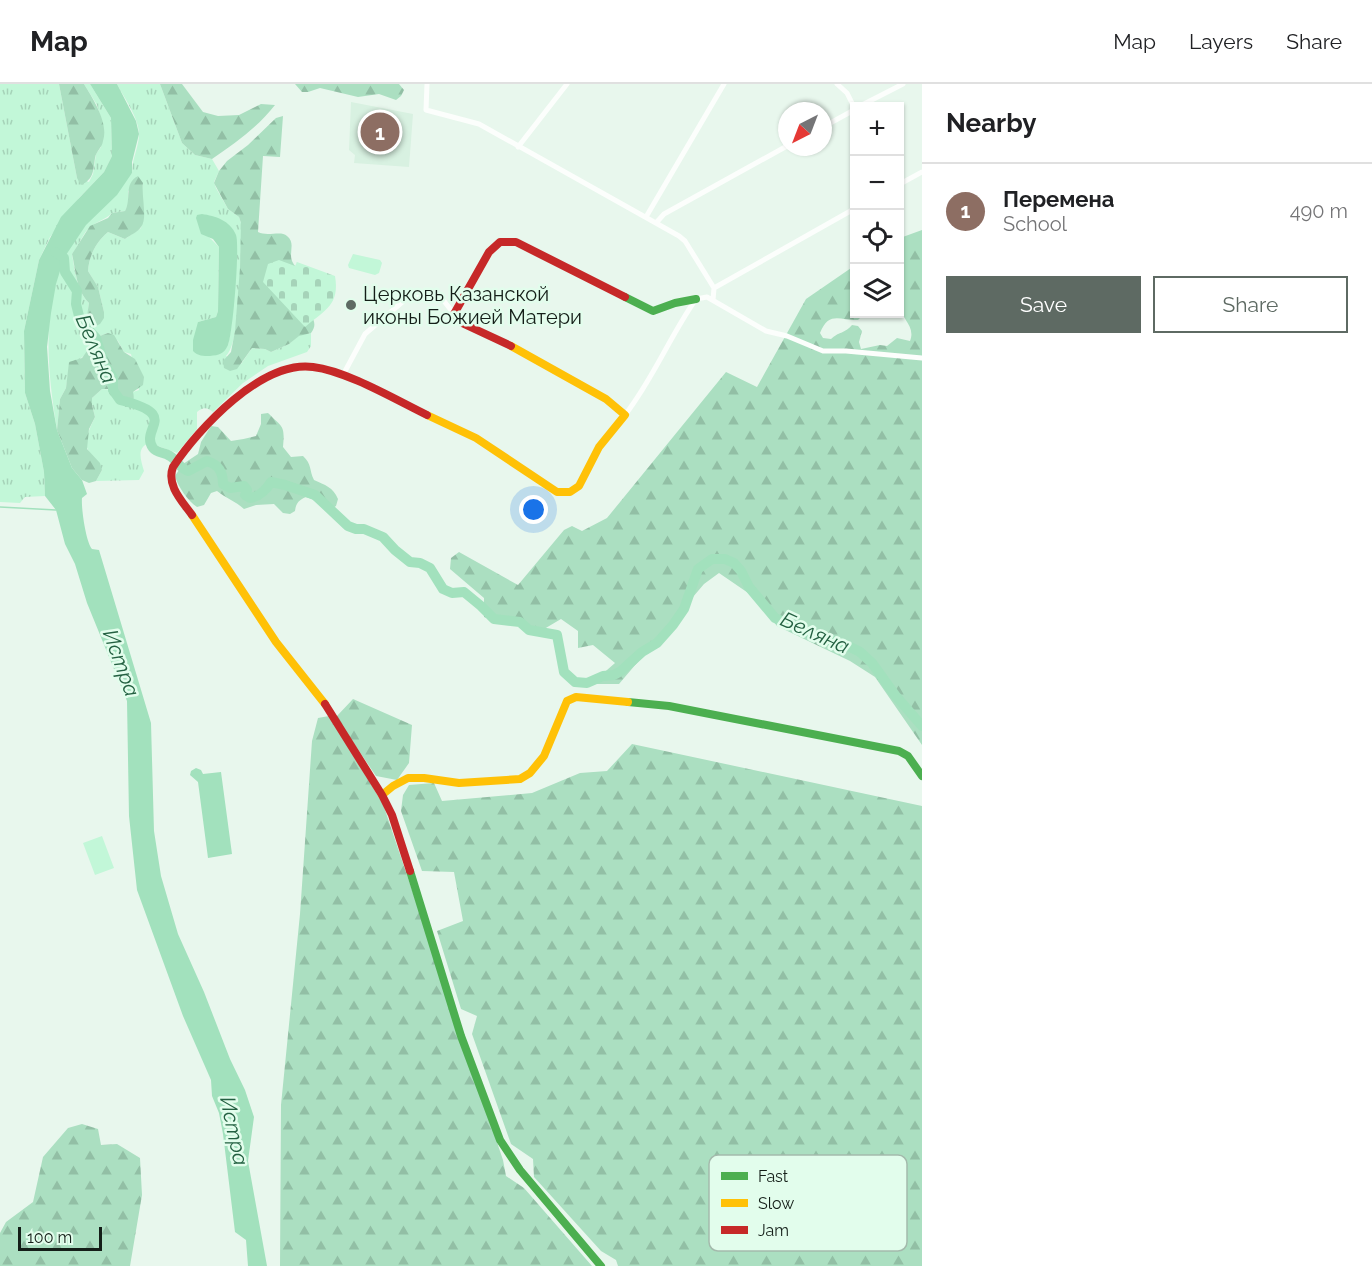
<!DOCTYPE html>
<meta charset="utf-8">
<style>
body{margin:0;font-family:Raleway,sans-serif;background:#f6f6f6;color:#202124}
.controls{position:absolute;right:18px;top:18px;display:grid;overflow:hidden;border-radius:0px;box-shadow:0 2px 4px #0004}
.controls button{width:54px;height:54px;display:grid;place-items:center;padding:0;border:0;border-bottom:2px solid #e0e0e0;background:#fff;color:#202124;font:30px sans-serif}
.compass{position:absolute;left:778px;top:18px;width:54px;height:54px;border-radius:50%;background:#fff;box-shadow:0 2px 4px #0004;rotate:222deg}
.scale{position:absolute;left:18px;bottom:15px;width:84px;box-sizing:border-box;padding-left:6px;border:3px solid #141e18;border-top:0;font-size:16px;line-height:21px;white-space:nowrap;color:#141e18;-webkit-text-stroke:4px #e2fdec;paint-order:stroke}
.you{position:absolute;left:534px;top:426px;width:21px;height:21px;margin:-15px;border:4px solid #fff;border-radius:50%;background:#1a73e8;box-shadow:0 0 0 9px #1a73e833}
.badge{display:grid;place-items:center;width:39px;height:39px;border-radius:50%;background:#5e6a63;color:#fff;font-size:20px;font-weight:700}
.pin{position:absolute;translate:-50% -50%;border:3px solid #fff;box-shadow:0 2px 6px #0006}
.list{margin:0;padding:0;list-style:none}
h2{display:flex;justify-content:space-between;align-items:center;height:78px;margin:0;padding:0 24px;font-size:26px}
h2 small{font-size:20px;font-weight:400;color:#757577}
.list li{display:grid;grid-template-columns:39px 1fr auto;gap:18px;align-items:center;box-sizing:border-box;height:96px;padding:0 24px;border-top:2px solid #e0e0e0}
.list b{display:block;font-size:22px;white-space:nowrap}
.list p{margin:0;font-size:20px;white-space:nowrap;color:#757577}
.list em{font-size:20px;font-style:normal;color:#757577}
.actions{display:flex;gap:12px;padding:18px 24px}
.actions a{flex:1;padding:14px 0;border:2px solid #5e6a63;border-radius:0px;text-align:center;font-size:21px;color:#5e6a63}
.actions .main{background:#5e6a63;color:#fff}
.icon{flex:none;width:33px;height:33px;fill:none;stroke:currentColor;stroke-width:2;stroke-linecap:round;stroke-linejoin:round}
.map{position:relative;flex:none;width:922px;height:1182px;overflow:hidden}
header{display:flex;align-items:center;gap:36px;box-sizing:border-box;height:84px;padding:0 30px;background:#fff;border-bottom:2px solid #e0e0e0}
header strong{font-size:28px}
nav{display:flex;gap:33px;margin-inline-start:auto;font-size:21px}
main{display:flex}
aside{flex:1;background:#fff}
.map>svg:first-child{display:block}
.built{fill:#d8f1e1}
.grass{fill:url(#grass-tufts);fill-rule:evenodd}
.forest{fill:url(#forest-firs)}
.cemetery{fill:url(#cemetery-stones)}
.pitch{fill:#c2f7d8}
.water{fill:#a2e1bd}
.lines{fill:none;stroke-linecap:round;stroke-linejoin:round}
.stream{stroke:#a2e1bd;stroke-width:1.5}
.river{stroke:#a2e1bd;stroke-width:10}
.street{stroke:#fcfefc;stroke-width:5}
.fast{stroke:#4caf50;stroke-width:8}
.slow{stroke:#ffc107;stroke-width:8}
.jam{stroke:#c62828;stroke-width:8}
.poi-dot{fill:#5e6a63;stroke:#e2fdec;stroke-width:2}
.labels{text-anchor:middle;stroke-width:5;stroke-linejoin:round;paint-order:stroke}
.poi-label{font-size:20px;fill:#141e18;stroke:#e2fdec;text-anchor:start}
.water-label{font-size:21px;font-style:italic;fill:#236041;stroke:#e2fdec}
.key{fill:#e2fdec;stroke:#a4baac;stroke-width:1.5}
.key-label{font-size:16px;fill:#141e18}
</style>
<header>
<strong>Map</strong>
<nav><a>Map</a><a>Layers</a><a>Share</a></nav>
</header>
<main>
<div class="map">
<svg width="922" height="1182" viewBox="0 0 922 1182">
<defs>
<pattern id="grass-tufts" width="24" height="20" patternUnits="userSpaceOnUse" patternTransform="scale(1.5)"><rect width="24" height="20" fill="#c2f7d8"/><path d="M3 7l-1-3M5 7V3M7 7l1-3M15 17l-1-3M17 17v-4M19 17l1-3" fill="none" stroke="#a6d3b9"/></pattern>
<pattern id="forest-firs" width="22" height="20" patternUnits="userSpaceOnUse" patternTransform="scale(1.5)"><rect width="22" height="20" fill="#abdfc1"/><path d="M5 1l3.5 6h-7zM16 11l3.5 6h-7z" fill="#92bfa5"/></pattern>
<pattern id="cemetery-stones" width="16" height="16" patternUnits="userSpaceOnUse" patternTransform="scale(1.5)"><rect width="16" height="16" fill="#c2f7d8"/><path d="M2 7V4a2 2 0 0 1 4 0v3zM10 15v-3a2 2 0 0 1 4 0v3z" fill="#a6d3b9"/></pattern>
</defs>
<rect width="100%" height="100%" fill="#e8f7ed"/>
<path class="built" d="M351 18 413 30 409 83 354 79 355 71 349 66Z"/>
<path class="grass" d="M0 0H59L77 94 89 98 93 90 96 70 101 63 102 38 97 21 84 0H90L111 34 112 72 104 88 79 114 50 153 39 176 24 247 25 309 35 340 44 388 45 412 25 413 20 419 0 418Z
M117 0H160L182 59 195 71 212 75 219 87 214 98 216 104 228 125 239 133 241 139C241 163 242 257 226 272L241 280 252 264 265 265 271 268 289 260 299 251 311 249V262L307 268 268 282 243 299 213 328C207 323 203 323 197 328V345L177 369 158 362 153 358C136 361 140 374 144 387L139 396 96 397 102 386C99 377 92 374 88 366 83 356 91 342 95 333L92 321V314L102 305 133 308 139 306 131 270 124 268 118 257 108 249 97 253 87 269 69 284 66 304 60 315 57 346C48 290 41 229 64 175 77 144 110 114 132 89 132 75 138 65 139 52 140 35 124 14 117 0ZM143 99 141 111 144 125 141 144 125 155 108 148C96 158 89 172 88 187L98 203 104 228 88 226 89 219C77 207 75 187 72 170 78 162 82 152 88 145 95 138 105 136 112 129L125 127 128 121V107ZM207 151 237 169 231 245 228 261 198 238 216 233 218 227 219 163Z"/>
<path class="forest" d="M59 0H84C93 15 109 39 103 57 102 64 96 67 95 74 93 87 94 95 81 101L77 94Z
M160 0H182L203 28 218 32 239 31 261 20 275 21C257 44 235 59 212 75L195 71 182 59Z
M295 0H399L404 6 401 12 396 16 379 10 358 13 320 4 308 8H302Z
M283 32 280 73 263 72 258 148C268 153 281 146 287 152 298 161 284 172 297 184L311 231C315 238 316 242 311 249L299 252 289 260 271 268 265 265 252 264 237 285 230 287 224 284 223 277 231 268 235 247 240 184 241 139 239 133 228 125 214 99 219 87 227 77 248 61 276 34Z
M138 92 143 99C141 111 148 135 141 143 138 148 130 151 125 155L108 148C96 158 89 172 88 187L98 203 104 228V234L100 240 94 243 87 232 89 219C76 206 76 187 72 170L90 142 108 134 112 129 125 127C132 115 123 100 138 92Z
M922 146V661L875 593 850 577 777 542 754 513 719 489 704 500 619 600H591L615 579 593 561 578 564V547L561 535 539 548 484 533V514L450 485 451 474 459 468 518 501 564 446 572 442 582 447 607 434 726 288 757 303 806 215 854 182V230H864L858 236C841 237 829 226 820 249L823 254 831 255C838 248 846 249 852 241L858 242 862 247 859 258 861 265 880 261 887 262 897 254 910 257C916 242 901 235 900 222 897 200 900 176 900 154Z
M108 249 114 251 124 268 135 275 144 293 143 301 133 308C135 316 133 320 126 323L110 311 108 305H102L92 314V321L95 333 89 345 87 365 100 379 102 386 96 397 89 399 82 396 72 384 57 346 60 315 66 304 69 278 82 274 97 253Z
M268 329C283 344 285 341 283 363L291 373 303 372C312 380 309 386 314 396 325 401 333 403 338 415L336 422 331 425C322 422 316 416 306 413 299 416 296 419 295 427L290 430 283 429 274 420 256 421 244 425C235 417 226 414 217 407L211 409 204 421 197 423C188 417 178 403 175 392L183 380 198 370 201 358 211 342 218 343 231 357C239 356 248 354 256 352L261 340V330Z
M353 615 412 641 409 679 397 696 376 692 336 633Z
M329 632 383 720 503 1076 506 1092 524 1104 592 1182H280L281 1021 300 830 312 657 318 634Z
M632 660 922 722V1182H618L616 1176 601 1167 534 1093 533 1075 511 1060 472 950 477 932 461 925 437 847 463 837 454 788 422 787 401 727 403 711 409 701 434 699 442 717 532 709 580 689 607 687Z
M82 1040 98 1045 101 1061 117 1060 140 1074 142 1111 130 1182H0V1149L6 1138 33 1118 43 1073 68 1044Z"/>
<path class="cemetery" d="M279 176 295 182 297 178 335 192C340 221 325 226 305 243L263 198 268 180Z"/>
<path class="pitch" d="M353 170 380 176 382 179 379 189 375 191 349 184 348 181Z
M102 752 114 784 95 791 83 759Z"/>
<path class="water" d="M90 0H117L136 37 139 50 132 78V89L117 111 86 141 64 174 56 200 51 229 47 263 50 307 57 346 72 384 82 396 87 410 82 414C81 424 86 458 92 465L99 466 151 639 154 747 161 792 178 850 204 908 230 975 245 1006 254 1033 248 1077 267 1182H248L246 1156 235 1148 223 1050 219 1029 212 1012 211 996 183 932 137 806 129 732 127 617 87 519 75 480 65 460 56 426 45 412 44 388 35 340 25 309 24 247 39 176 61 133 104 88 112 72 111 34Z
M202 130C215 132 230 136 236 151 240 162 233 249 228 261 224 270 219 271 210 272 203 272 198 272 193 267V256L198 238 216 233 218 227 219 163 213 155 201 150 196 134 197 131Z
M196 684 201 686 203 690 221 688 232 770 208 774 198 698 190 691 191 687Z"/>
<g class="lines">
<path class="stream" d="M0 423 56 426"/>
<path class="river" d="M55 168 64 174 65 188 77 207 76 220 80 236 96 254 104 280 113 294V306L120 316C182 331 139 344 153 364 157 369 164 368 170 372 177 376 179 384 188 387L207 377C219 381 223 388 223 400L230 404 244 402 247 406 245 411 250 414C259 413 267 405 271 398L285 401 315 411 348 442 356 445H364L383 453 395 466 410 478 420 479 430 484 443 505 452 509 464 508 481 522 494 535 520 538 529 546 557 551 564 588 575 598 587 599 603 592 614 591 621 587 642 568 657 559 673 541 684 525 698 485 712 475H725L734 479 741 487 749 503 775 534 810 550 846 561 860 568 872 579 895 611 922 642"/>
<path class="street" d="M427 0 426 26 479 40 679 152 685 157 714 204 713 216
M837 0 847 9 854 23
M860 22 903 0
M823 43 854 26
M518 63 567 0
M900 100 922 88
M646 133 724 0
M656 139 664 130 787 62
M714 204 854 125
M343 291 365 250 407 214 434 213 444 217 454 230
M625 331C653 295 670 252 696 215L707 213 766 247 787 252 823 267H846L922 274"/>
<path class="fast" d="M625 213 653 227 675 219 696 215
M628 618 669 622 899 667 908 672 922 692
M410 787 461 952 500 1056 520 1086 601 1182"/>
<path class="slow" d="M427 331 476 354 557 408H570L579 402 599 363 625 331 606 315 511 262
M192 431 276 558 325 620
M382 711 393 702 408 694H424L459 699 520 695 530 689 544 672 567 617 576 613 628 618"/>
<path class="jam" d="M511 262 464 240 454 230 489 168 500 158H516L625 213
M192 431C182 417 166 401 173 383 199 344 262 276 313 283 347 287 396 316 427 331
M325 620 382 711 392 731 410 787"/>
</g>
<circle class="poi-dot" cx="351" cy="221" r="6"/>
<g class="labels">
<g class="poi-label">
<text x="363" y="217">Церковь Казанской<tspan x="363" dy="23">иконы Божией Матери</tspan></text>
</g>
<g class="water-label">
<text transform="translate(96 265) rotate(67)" y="7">Беляна</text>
<text transform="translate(815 549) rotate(24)" y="7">Беляна</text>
<text transform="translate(121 579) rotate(70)" y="7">Истра</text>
<text transform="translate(234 1047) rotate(78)" y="7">Истра</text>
</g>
</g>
<rect x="709" y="1071" width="198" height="96" rx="9" class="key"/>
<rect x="721" y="1088" width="27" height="8" fill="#4caf50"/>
<rect x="721" y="1115" width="27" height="8" fill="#ffc107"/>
<rect x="721" y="1142" width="27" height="8" fill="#c62828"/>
<g class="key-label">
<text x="758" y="1098">Fast</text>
<text x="758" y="1125">Slow</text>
<text x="758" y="1152">Jam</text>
</g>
</svg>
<div class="controls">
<button>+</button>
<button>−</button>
<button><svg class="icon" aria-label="locate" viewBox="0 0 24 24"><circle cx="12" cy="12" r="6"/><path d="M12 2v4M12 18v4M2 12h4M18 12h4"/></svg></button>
<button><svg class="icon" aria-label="layers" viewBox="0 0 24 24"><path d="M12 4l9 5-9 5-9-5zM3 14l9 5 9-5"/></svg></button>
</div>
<svg class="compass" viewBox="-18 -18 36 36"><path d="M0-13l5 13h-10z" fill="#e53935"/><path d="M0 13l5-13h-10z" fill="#757577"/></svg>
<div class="scale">100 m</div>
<div class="you"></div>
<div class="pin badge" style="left:380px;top:48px;background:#8d6e63">1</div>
</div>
<aside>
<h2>Nearby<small></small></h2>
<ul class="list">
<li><span class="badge" style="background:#8d6e63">1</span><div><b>Перемена</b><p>School</p></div><em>490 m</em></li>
</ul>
<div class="actions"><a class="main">Save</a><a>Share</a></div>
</aside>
</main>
